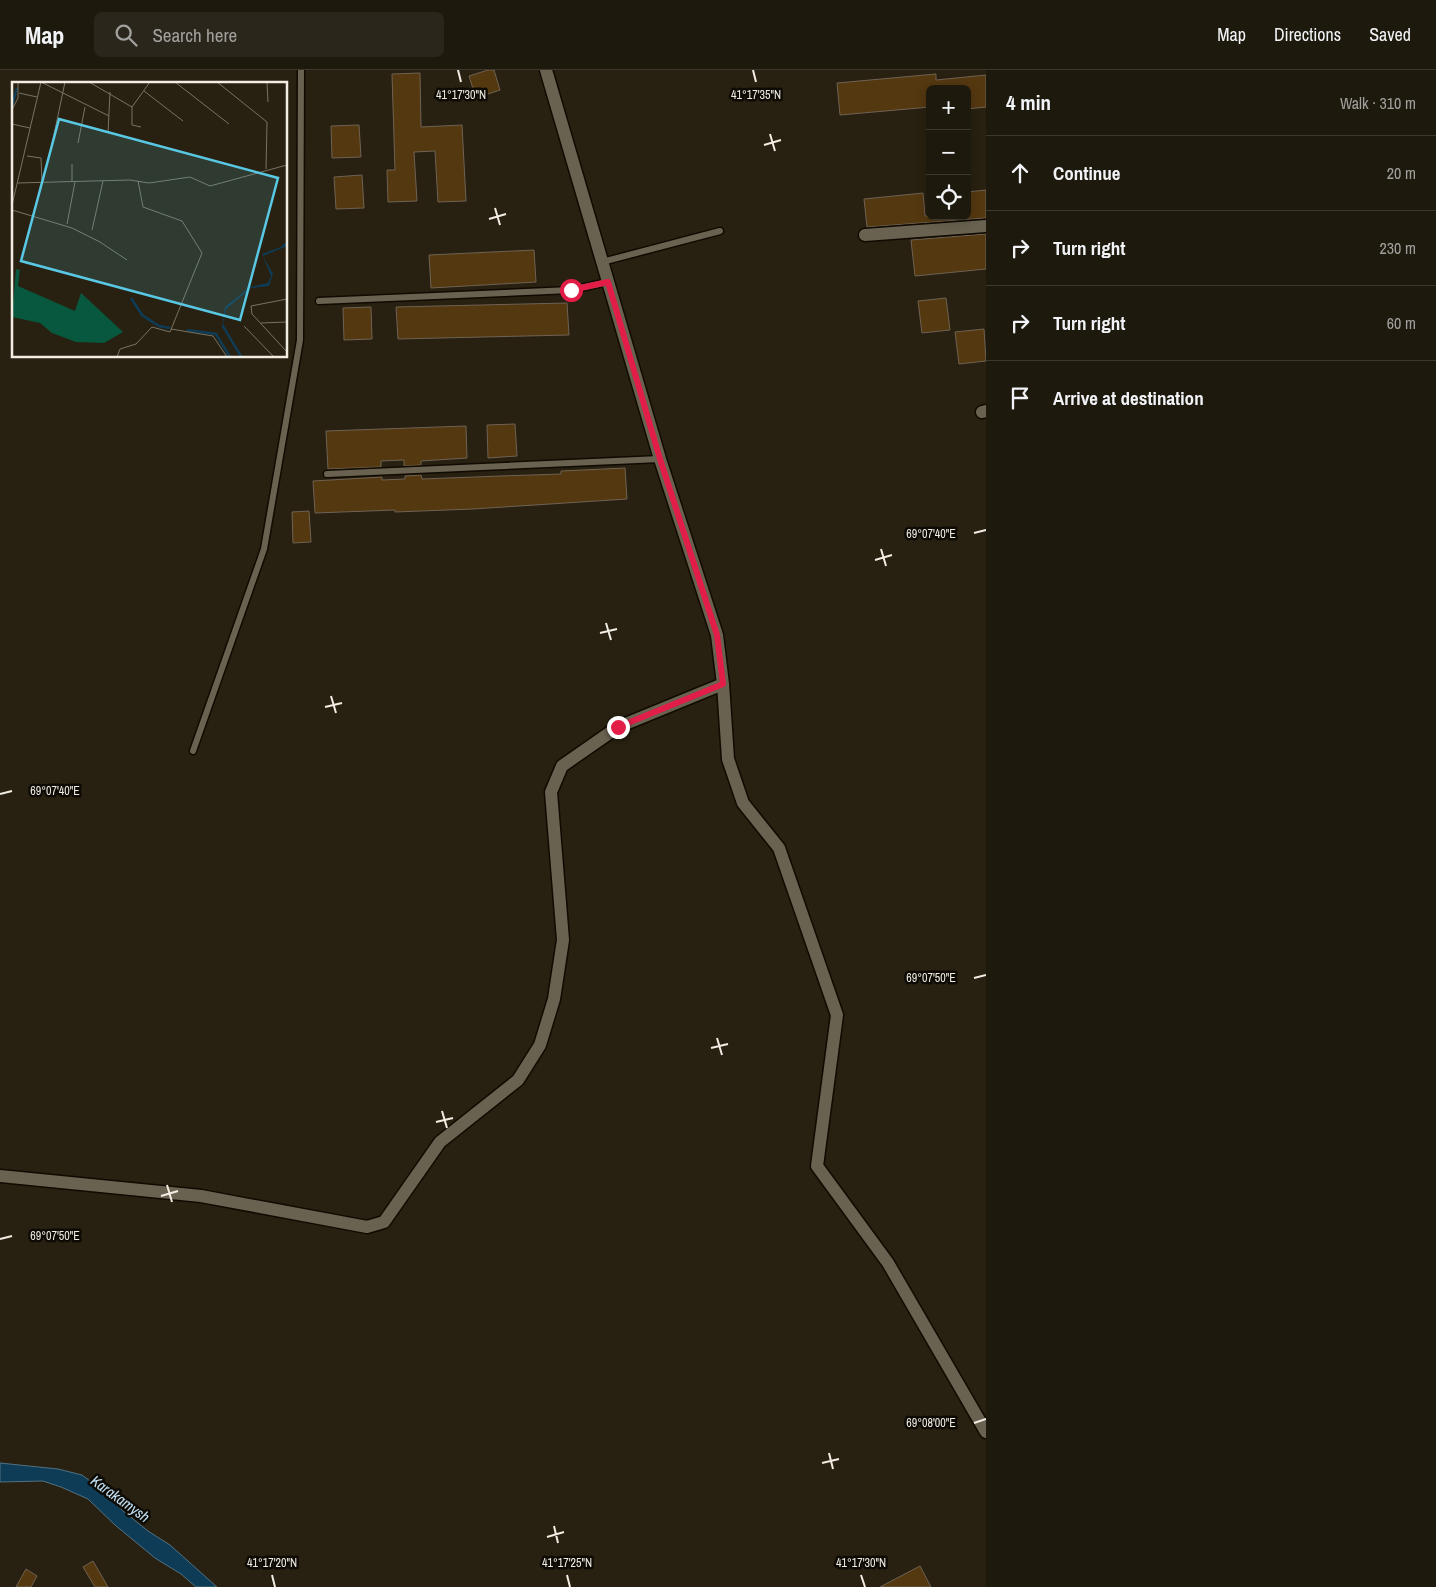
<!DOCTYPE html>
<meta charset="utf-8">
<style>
body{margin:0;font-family:"Archivo Narrow",sans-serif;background:#2b261b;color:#f1f3f6}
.controls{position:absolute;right:15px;top:15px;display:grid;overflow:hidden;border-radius:8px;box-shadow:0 2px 12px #0003}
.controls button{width:45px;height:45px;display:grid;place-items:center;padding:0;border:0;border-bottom:1px solid #3c382e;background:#1e190d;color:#f1f3f6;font:25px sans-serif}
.stop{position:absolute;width:15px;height:15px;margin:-11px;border:4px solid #e11d48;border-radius:50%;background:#fff}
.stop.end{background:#e11d48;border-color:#fff;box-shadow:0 1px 5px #0008}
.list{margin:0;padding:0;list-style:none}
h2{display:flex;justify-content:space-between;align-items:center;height:65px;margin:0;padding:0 20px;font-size:21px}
h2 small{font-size:16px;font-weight:400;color:#a1a09d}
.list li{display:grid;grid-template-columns:32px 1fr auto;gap:15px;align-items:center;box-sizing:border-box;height:75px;padding:0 20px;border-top:1px solid #3c382e}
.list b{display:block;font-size:19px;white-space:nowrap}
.list em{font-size:16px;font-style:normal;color:#a1a09d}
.icon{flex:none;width:28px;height:28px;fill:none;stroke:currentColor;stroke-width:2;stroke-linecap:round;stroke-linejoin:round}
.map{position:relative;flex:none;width:986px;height:1517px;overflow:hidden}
header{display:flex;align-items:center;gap:30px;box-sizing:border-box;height:70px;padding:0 25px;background:#1e190d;border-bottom:1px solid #3c382e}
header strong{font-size:24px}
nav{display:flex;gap:28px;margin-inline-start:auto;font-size:18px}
.search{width:350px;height:45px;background:#2b261b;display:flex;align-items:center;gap:12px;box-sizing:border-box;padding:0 18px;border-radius:8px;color:#a1a09d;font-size:19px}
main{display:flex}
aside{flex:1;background:#1e190d}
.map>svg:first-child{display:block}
.water{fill:#0e3c57;stroke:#527181}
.building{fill:#543810;stroke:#6f6253}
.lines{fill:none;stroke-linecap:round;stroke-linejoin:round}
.lane-casing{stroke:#100a00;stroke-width:9}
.street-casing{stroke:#100a00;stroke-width:15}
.lane{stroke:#696250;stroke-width:6}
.street{stroke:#696250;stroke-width:12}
.route{stroke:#e11d48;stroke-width:6}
.ticks{fill:none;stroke:#f1ede3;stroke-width:2}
.labels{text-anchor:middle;stroke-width:5;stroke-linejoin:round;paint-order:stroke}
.water-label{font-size:15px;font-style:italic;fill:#c3e2f8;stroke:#0e0b05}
.inset-river{fill:none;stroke:#0e3c57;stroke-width:2.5}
.inset-road{fill:none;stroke:#787365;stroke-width:1}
.view{fill:#59c8e4;fill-opacity:0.15;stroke:#59c8e4;stroke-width:2.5}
.inset-edge{fill:none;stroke:#f1ede3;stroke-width:2.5}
.ticks-label{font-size:12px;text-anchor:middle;fill:#f1ede3;stroke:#0e0b05;stroke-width:5;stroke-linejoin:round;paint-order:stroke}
</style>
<header>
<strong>Map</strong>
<div class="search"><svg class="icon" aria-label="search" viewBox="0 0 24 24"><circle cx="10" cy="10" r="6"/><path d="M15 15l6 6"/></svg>Search here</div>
<nav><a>Map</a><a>Directions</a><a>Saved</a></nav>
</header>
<main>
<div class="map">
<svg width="986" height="1517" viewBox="0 0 986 1517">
<rect width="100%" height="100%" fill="#282111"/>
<path class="water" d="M0 1393 58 1399 82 1405 102 1420 123 1441 148 1461 170 1475 217 1517H196L181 1504 155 1488 115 1455 88 1429 61 1417 43 1411 0 1412Z"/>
<path class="building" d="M488 0H494L500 20 476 28 469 6Z
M420 3 421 57 462 55 466 131 438 132 435 81 414 82 417 131 388 132 387 100H395L392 4Z
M936 4V10L986 5V37L967 39V19H930V37L840 45 837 13Z
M359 55 361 87 332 88 331 56Z
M362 105 364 138 336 139 334 107Z
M986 120V148L867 157 864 129 923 123 925 146H967V122Z
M986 164V199L915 206 911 170Z
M534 180 536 212 431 218 429 185Z
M946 228 950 260 922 263 918 231Z
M567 233 569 265 398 269 396 237Z
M371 237 372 269 344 270 343 238Z
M984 259 986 291 959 294 955 262Z
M515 354 517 386 488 388 487 355Z
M466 356 467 388 421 391V395L404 396V390L381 391V397L328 399 326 361Z
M625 398 627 429 473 439 395 442V440L315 443 313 411 382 407V410L405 409V406L421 405 422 409 500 406 561 404V401Z
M309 441 311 472 293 473 292 442Z
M93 1491 108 1517H95L83 1497Z
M920 1496 931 1517H880Z
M26 1499 37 1506 31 1517H16Z"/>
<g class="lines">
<g class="lane-casing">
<path id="lane" d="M602 192 720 161
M319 231 571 220 608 212
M327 404 660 389
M193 681 264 479 300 270 301 0"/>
</g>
<g class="street-casing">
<path id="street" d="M546 0 660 389 717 565 723 614 728 689 743 733 779 778 837 945 817 1096 888 1193 986 1362
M865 165 986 156
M982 342 986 341
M0 1106 201 1126 367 1157 384 1152 440 1072 518 1010 540 975 554 929 563 870 551 722 562 696 618 657 723 614"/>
</g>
<use href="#lane" class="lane"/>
<use href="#street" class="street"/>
</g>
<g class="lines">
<path class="route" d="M571 220 608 212 660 389 717 565 723 614 618 657"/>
</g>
<path class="ticks" d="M458 0 461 12M753 0 756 12M770 64 775 81M764 75 781 70M495 138 500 155M489 149 506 144M974 463 986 460M881 479 886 496M875 490 892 485M606 553 611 570M600 563 617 559M331 626 336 643M325 637 342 633M0 724 12 721M974 908 986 905M717 968 722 985M711 978 728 974M442 1041 447 1058M436 1052 453 1048M167 1115 172 1132M161 1126 178 1121M0 1169 12 1166M974 1353 986 1349M829 1383 833 1399M822 1393 839 1389M554 1456 558 1473M547 1467 564 1462M272 1505 275 1517M567 1505 570 1517M861 1505 865 1517"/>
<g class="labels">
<g class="water-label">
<text transform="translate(120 1429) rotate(36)" y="5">Karakamysh</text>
</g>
</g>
<g transform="translate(12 12)">
<rect width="275" height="275" fill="#282111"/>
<path d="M4 187 8 188 6 204 63 229 69 211 111 250 92 261 64 260 40 251 28 241 0 235Z" fill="#07583e"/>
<path d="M275 159V164L251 174 261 192 257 204 239 206 214 227 211 242 231 275H228L210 245 213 225 238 205 256 201 259 194 250 172 269 165Z" fill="#0e3c57"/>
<path class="inset-river" d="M0 24 5 6M119 216 130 233 147 244 158 246M175 248 204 252 218 275"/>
<path class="inset-road" d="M29 0 97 34M77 0 120 25 138 0M163 0 217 42M205 0 255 40 254 87M255 0 256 20M132 9 171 39M7 11 25 15M120 25V43L129 45M0 28 6 16V0M0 42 18 46M96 51 98 10M66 61 73 25M40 62 53 0M15 74 29 76 30 101M60 100V82M5 101 118 98 137 101 178 95 198 104 275 83M0 123 29 0M0 128 60 146 88 160 115 178M55 142 63 100M80 148 91 99M275 217 239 224 240 232 275 270M249 241 275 240M232 244 262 275M159 247 201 254 215 275M105 275 108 267 124 262 140 245 158 250 190 171 170 139 131 125 126 99"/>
<path class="view" d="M47 37 266 96 228 238 9 179Z"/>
<rect width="275" height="275" class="inset-edge"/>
</g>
<g class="ticks-label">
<text x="461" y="29">41°17'30"N</text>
<text x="756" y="29">41°17'35"N</text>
<text x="931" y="468">69°07'40"E</text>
<text x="55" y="725">69°07'40"E</text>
<text x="931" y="912">69°07'50"E</text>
<text x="55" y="1170">69°07'50"E</text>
<text x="931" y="1357">69°08'00"E</text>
<text x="272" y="1497">41°17'20"N</text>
<text x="567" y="1497">41°17'25"N</text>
<text x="861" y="1497">41°17'30"N</text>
</g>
</svg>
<div class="controls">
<button>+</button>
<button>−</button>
<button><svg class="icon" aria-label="locate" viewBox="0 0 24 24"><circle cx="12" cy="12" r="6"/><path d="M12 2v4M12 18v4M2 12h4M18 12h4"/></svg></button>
</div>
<div class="stop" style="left:571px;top:220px"></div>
<div class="stop end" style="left:618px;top:657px"></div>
</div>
<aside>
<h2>4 min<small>Walk · 310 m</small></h2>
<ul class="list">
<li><svg class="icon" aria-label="ahead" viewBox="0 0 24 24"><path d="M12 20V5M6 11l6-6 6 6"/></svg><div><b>Continue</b></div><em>20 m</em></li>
<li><svg class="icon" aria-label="right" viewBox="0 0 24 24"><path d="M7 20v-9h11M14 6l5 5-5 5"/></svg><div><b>Turn right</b></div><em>230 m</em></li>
<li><svg class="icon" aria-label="right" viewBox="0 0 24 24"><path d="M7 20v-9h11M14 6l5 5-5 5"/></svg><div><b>Turn right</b></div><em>60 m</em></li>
<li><svg class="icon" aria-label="arrive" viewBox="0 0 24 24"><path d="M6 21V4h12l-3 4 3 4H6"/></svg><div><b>Arrive at destination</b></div></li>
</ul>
</aside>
</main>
